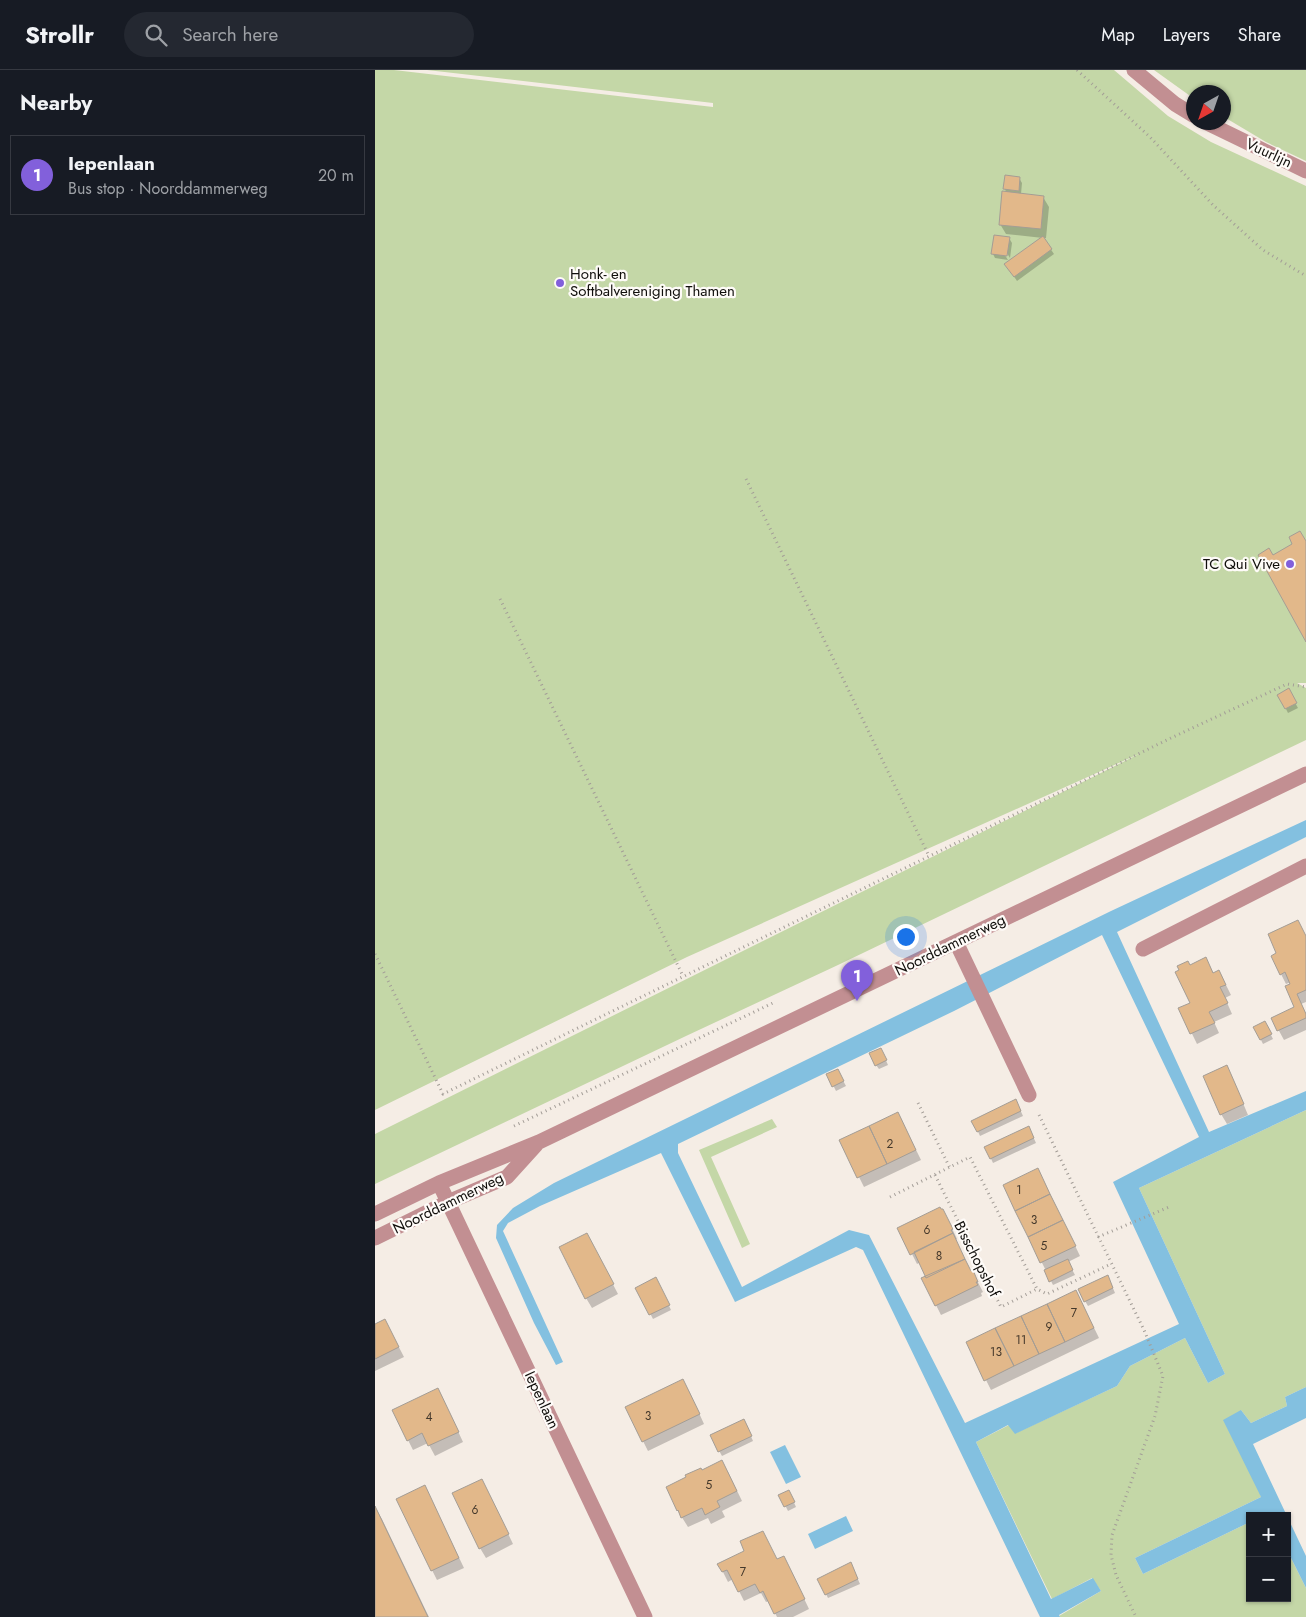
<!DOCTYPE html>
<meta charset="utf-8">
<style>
body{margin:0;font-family:Jost,sans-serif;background:#242831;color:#f1f3f6}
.controls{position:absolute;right:15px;bottom:15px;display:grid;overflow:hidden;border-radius:0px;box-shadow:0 1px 4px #0004}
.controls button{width:45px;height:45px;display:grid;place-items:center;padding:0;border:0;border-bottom:1px solid #363941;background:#171b24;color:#f1f3f6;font:25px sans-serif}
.compass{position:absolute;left:811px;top:15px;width:45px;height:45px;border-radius:50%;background:#171b24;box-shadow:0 1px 4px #0004;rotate:220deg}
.you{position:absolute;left:530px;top:866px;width:18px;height:18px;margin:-12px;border:4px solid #fff;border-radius:50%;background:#1a73e8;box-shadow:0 0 0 8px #1a73e833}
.badge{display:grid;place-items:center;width:32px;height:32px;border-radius:50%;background:#8260db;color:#fff;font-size:16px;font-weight:700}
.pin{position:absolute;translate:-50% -41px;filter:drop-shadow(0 1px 2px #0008)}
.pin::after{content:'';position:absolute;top:26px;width:18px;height:15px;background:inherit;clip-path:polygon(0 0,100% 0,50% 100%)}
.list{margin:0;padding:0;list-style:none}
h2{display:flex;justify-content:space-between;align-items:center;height:65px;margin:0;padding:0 20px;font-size:21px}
h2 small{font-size:16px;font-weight:400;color:#9ea1a6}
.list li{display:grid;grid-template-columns:32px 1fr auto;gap:15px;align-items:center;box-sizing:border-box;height:80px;margin:0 10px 10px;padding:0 10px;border:1px solid #363941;border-radius:0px}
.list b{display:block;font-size:19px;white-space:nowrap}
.list p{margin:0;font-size:16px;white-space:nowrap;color:#9ea1a6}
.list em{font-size:16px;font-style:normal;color:#9ea1a6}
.icon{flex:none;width:28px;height:28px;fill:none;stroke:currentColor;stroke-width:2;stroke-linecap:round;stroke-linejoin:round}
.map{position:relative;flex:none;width:931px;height:1547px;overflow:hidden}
header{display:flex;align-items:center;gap:30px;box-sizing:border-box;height:70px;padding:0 25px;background:#171b24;border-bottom:1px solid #363941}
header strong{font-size:24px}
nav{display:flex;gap:28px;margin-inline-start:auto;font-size:18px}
.search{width:350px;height:45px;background:#242831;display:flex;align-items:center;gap:12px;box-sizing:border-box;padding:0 18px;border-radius:28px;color:#9ea1a6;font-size:19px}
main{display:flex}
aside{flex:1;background:#171b24}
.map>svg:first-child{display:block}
.green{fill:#c4d7a7}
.water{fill:#83c0e0;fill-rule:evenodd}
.shadow{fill:#0003}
.building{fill:#e2b88a;stroke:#a49d95}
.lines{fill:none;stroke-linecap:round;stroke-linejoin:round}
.path{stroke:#a39d97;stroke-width:3;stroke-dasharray:1 4;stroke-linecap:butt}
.minor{stroke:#c28f92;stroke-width:15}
.poi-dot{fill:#8260db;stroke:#fefbf8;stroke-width:2}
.labels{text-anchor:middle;stroke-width:4.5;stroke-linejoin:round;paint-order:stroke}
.number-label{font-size:12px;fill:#44382b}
.street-label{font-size:15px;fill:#100e0b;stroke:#fefbf8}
.poi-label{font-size:15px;fill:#100e0b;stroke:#fefbf8;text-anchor:start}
</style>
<header>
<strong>Strollr</strong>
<div class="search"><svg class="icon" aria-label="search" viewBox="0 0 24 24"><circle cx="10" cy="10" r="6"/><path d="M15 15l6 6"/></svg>Search here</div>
<nav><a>Map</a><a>Layers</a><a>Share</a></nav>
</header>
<main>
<aside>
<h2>Nearby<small></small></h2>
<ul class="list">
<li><span class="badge">1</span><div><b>Iepenlaan</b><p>Bus stop · Noorddammerweg</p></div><em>20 m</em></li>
</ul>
</aside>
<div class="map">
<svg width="931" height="1547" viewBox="0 0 931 1547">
<rect width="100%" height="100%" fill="#f5ede5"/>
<path class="green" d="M0 0H19L338 37V33L52 0H739L793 46 836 72 931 116V613H922L931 618V670L463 895 311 966 0 1114V1064L766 683 312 887 0 1040Z
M779 0H931V91L891 72 849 47 848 22H818V28Z
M931 1040V1317L910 1327 912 1336 876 1353 866 1340 886 1427 760 1488 768 1504 875 1452V1528H912V1480L931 1518V1547H685L684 1546 726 1521 717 1508 677 1529 601 1372 634 1355 641 1363 742 1316 755 1296 810 1268 833 1313 850 1304 764 1118Z
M397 1049 402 1057 336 1087 375 1174 367 1178 324 1080Z"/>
<path class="water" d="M931 750V767L742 862 834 1062 931 1021V1040L764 1118 850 1304 833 1313 810 1268 755 1296 742 1316 640 1364 633 1355 601 1372 676 1529 718 1508 726 1521 684 1545 685 1547H665L488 1180 481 1177 360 1232 286 1083 165 1136 133 1153 128 1161 188 1292 181 1295 159 1253 121 1168 122 1155 138 1138 179 1113 736 841ZM727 865 824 1067 738 1112 804 1254 590 1353 494 1165 474 1160 367 1217 303 1083V1074L579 941Z
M931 1317V1348L878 1374 912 1446H895L894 1443 887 1446H875V1452L768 1504 760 1488 886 1427 848 1350 866 1340 876 1353 912 1336 910 1327Z
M410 1375 426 1407 411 1414 395 1382Z
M471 1446 478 1461 440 1479 433 1464Z
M912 1446 931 1486V1518L912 1480Z"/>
<path class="shadow" d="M644 108 647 113 646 124 668 127 674 137 671 168H668L679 184 642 211 634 199 668 168 631 164 625 154 632 123 629 118Z
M634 168 637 173 635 188 630 180 628 182 633 190 620 188 618 184Z
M913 620 923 638 913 643 904 625Z
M931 867V932L926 934 931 944V960L909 970 897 948 920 938 916 912 911 914 906 904 903 884Z
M831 889 839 904 844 902 849 911 856 925 850 928 857 944 839 952 844 963 822 974 805 939 816 934 815 896Z
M892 957 898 969 888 974 880 958Z
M508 984 513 995 504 999 501 995Z
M453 1005H465L471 1016 461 1021Z
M857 1007 873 1045 852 1054 846 1044Z
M643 1035 648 1046 605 1066 598 1051Z
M523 1043 546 1090 489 1117 466 1071Z
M656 1062 661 1073 618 1093 611 1078Z
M668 1109 705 1186 693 1192 700 1205 678 1215 629 1116Z
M573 1150 582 1169 580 1170 596 1202 597 1201 608 1222 606 1223 607 1226 566 1245 561 1235 552 1207 546 1192 542 1194 524 1158Z
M217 1174 243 1224 217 1238 211 1228Z
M735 1211 740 1223 713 1236 710 1231Z
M283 1213 296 1240 278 1249 262 1218Z
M706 1231 724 1268 616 1320 611 1310Z
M10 1250 29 1287 0 1301V1255Z
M314 1321 329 1354 273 1381 268 1371Z
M68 1329 88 1372 60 1386 53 1373 38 1380 33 1370Z
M371 1355 378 1371 347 1386 336 1366Z
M353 1402 367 1431 347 1441 350 1447 336 1454 333 1448 313 1457 303 1441 293 1418Z
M112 1420 138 1474 111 1488 105 1478Z
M405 1425 416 1426 421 1437 413 1441Z
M55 1427 89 1498 62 1510 57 1500Z
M0 1437 7 1449 54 1547H0Z
M402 1491 414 1497 434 1539 418 1547H402L394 1531 391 1532 386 1523 369 1531 358 1509 353 1512 344 1494Z
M478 1498 485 1514 453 1528 451 1524Z"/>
<path class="building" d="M630 105 645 107 644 121 628 119Z
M627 121 669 126 666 159 624 155Z
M619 165 635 167 632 186 616 184Z
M668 166 677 179 639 207 629 194Z
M925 461 931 471V572L883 485 894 478 898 485 917 474 914 467Z
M914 618 922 633 910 639 902 625Z
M923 850 931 866V920L922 924 931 944V948L902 961 896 948 919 937 910 916 915 914 910 902 905 905 896 886 901 883 893 864Z
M831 887 838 903 844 900 851 915 845 917 853 933 834 942 840 953 815 964 803 938 815 933 800 902 804 900 802 896 813 891 815 895Z
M890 951 897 964 885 970 878 957Z
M506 978 512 990 500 996 494 983Z
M852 995 869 1034 845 1045 828 1006Z
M463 999 469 1011 457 1017 451 1004Z
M641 1029 646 1041 602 1062 596 1051Z
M523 1042 541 1080 512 1094 494 1056Z
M494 1056 512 1094 482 1108 464 1070Z
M654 1056 659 1068 615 1089 609 1077Z
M663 1098 675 1124 640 1141 628 1115Z
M675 1124 688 1150 653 1167 640 1141Z
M565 1137 566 1139H568L578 1159 576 1160 578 1163 535 1185 522 1158Z
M688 1150 701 1176 665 1193 653 1167Z
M212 1163 239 1214 210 1229 184 1177Z
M578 1163 590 1189 551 1208 539 1182Z
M590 1189 596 1201 598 1200 603 1212H601L603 1215 560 1236 546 1208Z
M693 1189 698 1200 674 1212 669 1200Z
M733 1205 738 1218 709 1232 703 1219Z
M281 1207 295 1235 274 1245 260 1218Z
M701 1220 719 1258 690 1272 672 1234Z
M672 1234 690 1272 664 1284 646 1246Z
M646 1246 664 1284 639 1296 620 1258Z
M10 1249 24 1277 0 1289V1254Z
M620 1258 639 1296 609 1311 591 1272Z
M308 1309 325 1344 267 1372 250 1337Z
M63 1318 84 1362 53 1376 47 1363 32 1371 17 1340Z
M369 1349 377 1366 343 1382 335 1365Z
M347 1390 362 1421 342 1431 345 1437 330 1445 327 1438 306 1448 303 1440 302 1441 291 1417 311 1407 310 1405 326 1398 327 1400Z
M107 1409 134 1464 104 1479 77 1423Z
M50 1415 84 1488 56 1501 21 1429Z
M414 1420 420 1432 409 1437 403 1425Z
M0 1436 53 1547H0Z
M388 1461 402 1489 409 1486 430 1529 399 1544 388 1521 385 1523 380 1514 363 1522 352 1500 347 1502 342 1494 369 1481 365 1471Z
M476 1492 483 1509 450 1525 442 1509Z"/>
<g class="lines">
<path class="path" d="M702 0 775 67 838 135 888 180 931 206
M371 409 554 786
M125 529 308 906
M0 884 68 1024 798 667 912 614 931 617
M543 1033 575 1098
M664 1045 769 1260 788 1306 780 1346 737 1465 736 1485 741 1505 761 1547
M139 1056 400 932
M560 1105 626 1237 662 1219
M515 1127 595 1087 662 1219 672 1224 736 1194
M723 1167 794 1137"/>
<path class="minor" d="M759 0 800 34 818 45
M830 52 931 101
M581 872 654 1025
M768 879 931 796
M64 1113 270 1547
M0 1144 64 1113 164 1072 931 704
M0 1168 73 1132 132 1107 161 1075"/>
</g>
<g class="poi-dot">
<circle cx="185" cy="213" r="5"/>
<circle cx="915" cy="494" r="5"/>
</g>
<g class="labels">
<g class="number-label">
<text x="515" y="1078">2</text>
<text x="644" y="1124">1</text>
<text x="659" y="1154">3</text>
<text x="552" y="1164">6</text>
<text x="669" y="1180">5</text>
<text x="564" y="1190">8</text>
<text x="699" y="1247">7</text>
<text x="674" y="1261">9</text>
<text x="646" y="1274">11</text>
<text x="621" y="1286">13</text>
<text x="273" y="1350">3</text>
<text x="54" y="1351">4</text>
<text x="334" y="1419">5</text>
<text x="100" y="1444">6</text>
<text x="368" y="1506">7</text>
</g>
<g class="street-label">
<text transform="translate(894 83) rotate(25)" y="5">Vuurlijn</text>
<text transform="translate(575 875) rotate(-26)" y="5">Noorddammerweg</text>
<text transform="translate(73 1133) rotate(-26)" y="5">Noorddammerweg</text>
<text transform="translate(602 1189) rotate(63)" y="5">Bisschopshof</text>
<text transform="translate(167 1330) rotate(65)" y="5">Iepenlaan</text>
</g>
<g class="poi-label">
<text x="195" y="209">Honk- en<tspan x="195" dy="17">Softbalvereniging Thamen</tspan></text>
<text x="905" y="499" text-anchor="end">TC Qui Vive</text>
</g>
</g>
</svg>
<div class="controls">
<button>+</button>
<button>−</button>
</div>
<svg class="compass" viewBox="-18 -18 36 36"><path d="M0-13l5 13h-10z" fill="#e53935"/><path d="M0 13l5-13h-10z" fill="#9ea1a6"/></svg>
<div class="you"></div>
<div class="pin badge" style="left:482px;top:931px">1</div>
</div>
</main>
